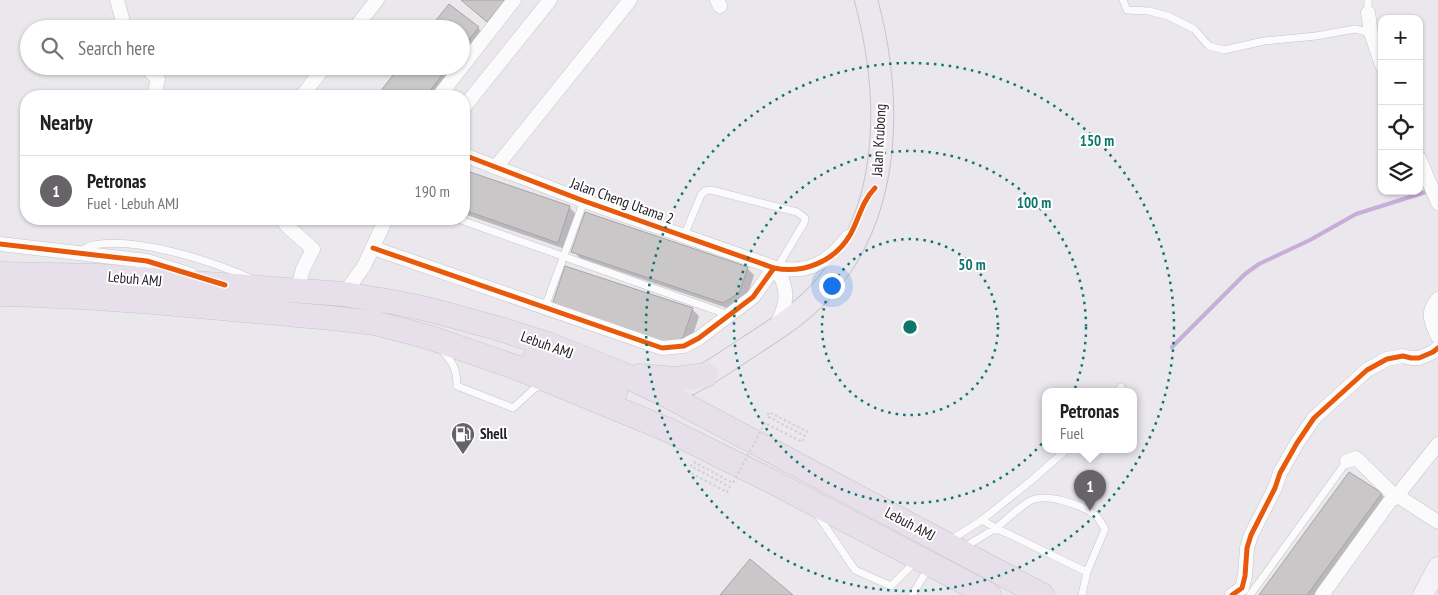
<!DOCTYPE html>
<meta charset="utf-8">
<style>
body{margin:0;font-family:"PT Sans Narrow",sans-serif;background:#f6f6f6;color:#202124}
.controls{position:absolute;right:15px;top:15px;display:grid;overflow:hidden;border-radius:10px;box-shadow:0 1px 4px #0004}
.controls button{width:45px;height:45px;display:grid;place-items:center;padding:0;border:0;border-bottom:1px solid #e0e0e0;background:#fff;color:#202124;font:25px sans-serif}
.you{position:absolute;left:831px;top:285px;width:18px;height:18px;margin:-12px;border:4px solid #fff;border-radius:50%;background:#1a73e8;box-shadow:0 0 0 8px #1a73e833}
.badge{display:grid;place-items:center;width:32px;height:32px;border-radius:50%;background:#676468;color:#fff;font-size:16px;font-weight:700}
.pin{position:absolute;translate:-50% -41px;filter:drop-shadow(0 1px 2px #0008)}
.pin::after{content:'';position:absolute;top:26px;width:18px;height:15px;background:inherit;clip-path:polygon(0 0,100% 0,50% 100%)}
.popup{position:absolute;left:1042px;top:388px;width:95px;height:65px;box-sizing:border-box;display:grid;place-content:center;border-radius:10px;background:#fff;filter:drop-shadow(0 1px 4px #0005);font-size:16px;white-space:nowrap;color:#757577}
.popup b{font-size:19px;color:#202124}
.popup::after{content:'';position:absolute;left:50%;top:100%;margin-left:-10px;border:10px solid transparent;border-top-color:#fff}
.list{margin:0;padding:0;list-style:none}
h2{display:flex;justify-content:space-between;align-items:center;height:65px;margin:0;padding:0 20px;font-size:21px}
h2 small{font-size:16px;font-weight:400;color:#757577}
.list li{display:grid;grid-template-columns:32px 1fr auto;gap:15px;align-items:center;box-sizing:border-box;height:70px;padding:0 20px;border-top:1px solid #e0e0e0}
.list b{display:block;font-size:19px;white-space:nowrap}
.list p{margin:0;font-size:16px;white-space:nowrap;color:#757577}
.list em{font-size:16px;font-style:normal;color:#757577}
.icon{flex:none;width:28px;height:28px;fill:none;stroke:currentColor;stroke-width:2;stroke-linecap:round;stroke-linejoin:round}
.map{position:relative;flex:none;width:1438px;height:595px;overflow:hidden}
.search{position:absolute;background:#fff;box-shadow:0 1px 4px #0004;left:20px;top:20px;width:450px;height:55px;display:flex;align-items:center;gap:12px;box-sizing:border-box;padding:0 18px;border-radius:28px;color:#757577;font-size:19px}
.panel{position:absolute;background:#fff;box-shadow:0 1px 4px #0004;left:20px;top:90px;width:450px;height:135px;border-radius:20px}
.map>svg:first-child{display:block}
.shadow{fill:#0003}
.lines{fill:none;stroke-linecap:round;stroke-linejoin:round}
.stream{stroke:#c8acda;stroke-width:4}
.building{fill:#c9c7c8;stroke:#a6a4a4}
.service-casing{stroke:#c7c4c9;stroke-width:8}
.minor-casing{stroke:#c7c4c9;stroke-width:15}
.secondary-casing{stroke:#c7c4c9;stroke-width:21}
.primary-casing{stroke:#c7c5c8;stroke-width:24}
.trunk-casing{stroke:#c7c5c8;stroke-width:25}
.service{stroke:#fcfbfc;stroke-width:7}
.minor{stroke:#fcfbfc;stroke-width:14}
.secondary{stroke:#f4f2f6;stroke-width:20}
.primary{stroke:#ece7ef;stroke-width:22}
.trunk{stroke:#e7e0ea;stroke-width:24}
.path-bridge{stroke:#d1d0d2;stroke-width:2;stroke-dasharray:2.5 2.5;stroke-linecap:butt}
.cycleway-casing{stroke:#fff;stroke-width:8}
.cycleway{stroke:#e8590c;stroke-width:5}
.ring{fill:none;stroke:#0f766e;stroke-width:2.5;stroke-dasharray:2.5 5}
.labels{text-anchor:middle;stroke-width:4;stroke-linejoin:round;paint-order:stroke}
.street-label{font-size:15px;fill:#201d21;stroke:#fff}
.poi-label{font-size:15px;font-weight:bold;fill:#201d21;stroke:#fff;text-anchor:start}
.centre{fill:#0f766e;stroke:#fff;stroke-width:2.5}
.ring-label{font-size:15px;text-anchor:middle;font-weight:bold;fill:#0f766e;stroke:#fff;stroke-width:4;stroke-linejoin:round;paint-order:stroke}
</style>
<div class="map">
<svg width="1438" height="595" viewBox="0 0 1438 595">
<rect width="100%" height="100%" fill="#eae7ed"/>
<path class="shadow" d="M462 0H518L495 28Z
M478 28 485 35 461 66V29Z
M402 66H461L438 96H379Z
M464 171 570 208 577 215 565 249 464 214Z
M573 251 747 268 754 275 746 300 730 309 580 258Z
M692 309 699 316 690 345 675 352Z
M1381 494 1390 503 1323 595H1260Z"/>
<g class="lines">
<path class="stream" d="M1172 347 1245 274 1259 264 1310 240 1356 214 1426 192"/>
</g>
<path class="building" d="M461 0H505L487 22Z
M449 4 479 27 461 50V29H429Z
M400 66H449L426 96H377Z
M464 170 570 206 558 243 464 210Z
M585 212 748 267 739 293 723 303 571 252Z
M565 266 693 308 683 338 668 346 551 308Z
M1349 472 1382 493 1307 595H1259Z
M750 559 793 595H720Z"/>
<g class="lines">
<g class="service-casing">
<path id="service" d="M1123 0 1127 10 1149 11 1168 16 1194 29 1209 46 1224 50 1264 41 1316 36 1355 29 1371 33
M1368 0V13
M458 219 729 315
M684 236 701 195 705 191 711 190 797 212 805 218 804 223 777 268
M80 251C84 249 89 246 93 245 137 237 209 260 250 278
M545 307 584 201
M442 350C453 363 457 369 457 386L513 408 535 388 544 385
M1117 392 1121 387
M1066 450 1033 479 982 520 996 528C1007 519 1018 508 1030 501 1045 492 1083 505 1096 516 1100 519 1102 525 1105 529L1087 572
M817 514 855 570 891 586 915 562
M949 541 982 520
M963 548 996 528 1087 572 1082 595
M912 595 929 567
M1250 595 1347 461"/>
</g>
<g class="minor-casing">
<path id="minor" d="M117 0 125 29
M717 0 720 6
M1368 13 1371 33 1382 65
M354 29 377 0
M145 66 158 79 154 96
M302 96 325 66
M439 96 514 0
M464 107 550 0
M464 155 584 201 776 268C809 274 829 262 848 237
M1419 158 1438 203
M496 167 630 0
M282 219 287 226 313 249 303 269 297 291
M0 244 147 261 191 275
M373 248 662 348 684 346 699 338 753 297 774 268
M774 268C791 286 787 306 776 326
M344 294 364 266 386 219
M1438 299C1426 312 1431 322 1438 337
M1347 461 1356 458 1396 497 1401 498 1438 522
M1232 595 1242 588 1245 576 1247 548 1251 535 1275 488 1280 473 1297 443 1314 418 1367 370 1387 359 1403 356 1411 358H1419L1433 352 1438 348
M1322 595 1390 501 1396 497 1438 444"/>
</g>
<g class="secondary-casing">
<path id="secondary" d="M1423 595 1438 567"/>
</g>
<g class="primary-casing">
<path id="primary" d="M689 384C710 373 730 359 750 346 778 328 808 309 829 282 893 204 891 93 866 0"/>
</g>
<g class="trunk-casing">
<path id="trunk" d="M0 274 98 276 344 294 393 302 431 310 500 329 550 345 620 373 668 396 1042 595
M0 294C114 296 227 309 341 319L375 323 428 337 515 367 666 429 769 480 989 595
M535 358 575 373 615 392
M639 376 675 379 706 375"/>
</g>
<use href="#service" class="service"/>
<use href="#minor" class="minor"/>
<use href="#secondary" class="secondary"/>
<use href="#primary" class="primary"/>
<use href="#trunk" class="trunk"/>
<path class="path-bridge" d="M687 471 727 492 730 487 691 466 694 462 733 483 765 423 802 442 805 436 767 416 769 412 810 433"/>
<g class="cycleway-casing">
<path id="cycleway" d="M464 155 584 201 774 268C803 274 834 262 850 235 859 219 862 201 875 188
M0 244 147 261 225 285
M373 248 662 348 684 346 699 338 753 297 774 268
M1232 595 1242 588 1245 576 1247 548 1251 535 1275 488 1280 473 1297 443 1314 418 1367 370 1387 359 1403 356 1411 358H1419L1433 352 1438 348"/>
</g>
<use href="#cycleway" class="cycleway"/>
</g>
<g class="ring">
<circle cx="910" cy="327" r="88"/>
<circle cx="910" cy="327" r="176"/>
<circle cx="910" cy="327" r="264"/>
</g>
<defs>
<g id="fuel-pin" transform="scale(1.25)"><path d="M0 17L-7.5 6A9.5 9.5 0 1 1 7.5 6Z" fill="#676468" stroke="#fff"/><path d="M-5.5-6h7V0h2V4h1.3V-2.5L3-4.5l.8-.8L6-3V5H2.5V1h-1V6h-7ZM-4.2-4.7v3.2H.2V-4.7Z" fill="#fff"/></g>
</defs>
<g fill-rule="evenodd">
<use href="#fuel-pin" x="463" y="434"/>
</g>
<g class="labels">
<g class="street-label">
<text transform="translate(879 140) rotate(-87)" y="5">Jalan Krubong</text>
<text transform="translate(622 201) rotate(20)" y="5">Jalan Cheng Utama 2</text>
<text transform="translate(135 279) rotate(5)" y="5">Lebuh AMJ</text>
<text transform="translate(547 345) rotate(20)" y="5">Lebuh AMJ</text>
<text transform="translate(910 524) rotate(28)" y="5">Lebuh AMJ</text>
</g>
<g class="poi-label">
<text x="480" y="439">Shell</text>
</g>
</g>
<circle cx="910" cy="327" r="8" class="centre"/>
<g class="ring-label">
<text x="1097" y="146">150 m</text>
<text x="1034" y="208">100 m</text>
<text x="972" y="270">50 m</text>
</g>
</svg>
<div class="controls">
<button>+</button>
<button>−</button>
<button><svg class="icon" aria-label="locate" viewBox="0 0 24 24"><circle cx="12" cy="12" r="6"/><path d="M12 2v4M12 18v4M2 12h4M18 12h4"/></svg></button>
<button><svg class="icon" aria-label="layers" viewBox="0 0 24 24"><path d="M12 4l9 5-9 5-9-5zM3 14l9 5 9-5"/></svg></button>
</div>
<div class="you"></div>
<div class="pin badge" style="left:1090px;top:511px">1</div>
<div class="popup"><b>Petronas</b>Fuel</div>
<div class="search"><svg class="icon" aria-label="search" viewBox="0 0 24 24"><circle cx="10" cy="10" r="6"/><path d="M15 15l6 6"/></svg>Search here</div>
<section class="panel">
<h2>Nearby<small></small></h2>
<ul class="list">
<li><span class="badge">1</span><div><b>Petronas</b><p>Fuel · Lebuh AMJ</p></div><em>190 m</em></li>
</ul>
</section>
</div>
